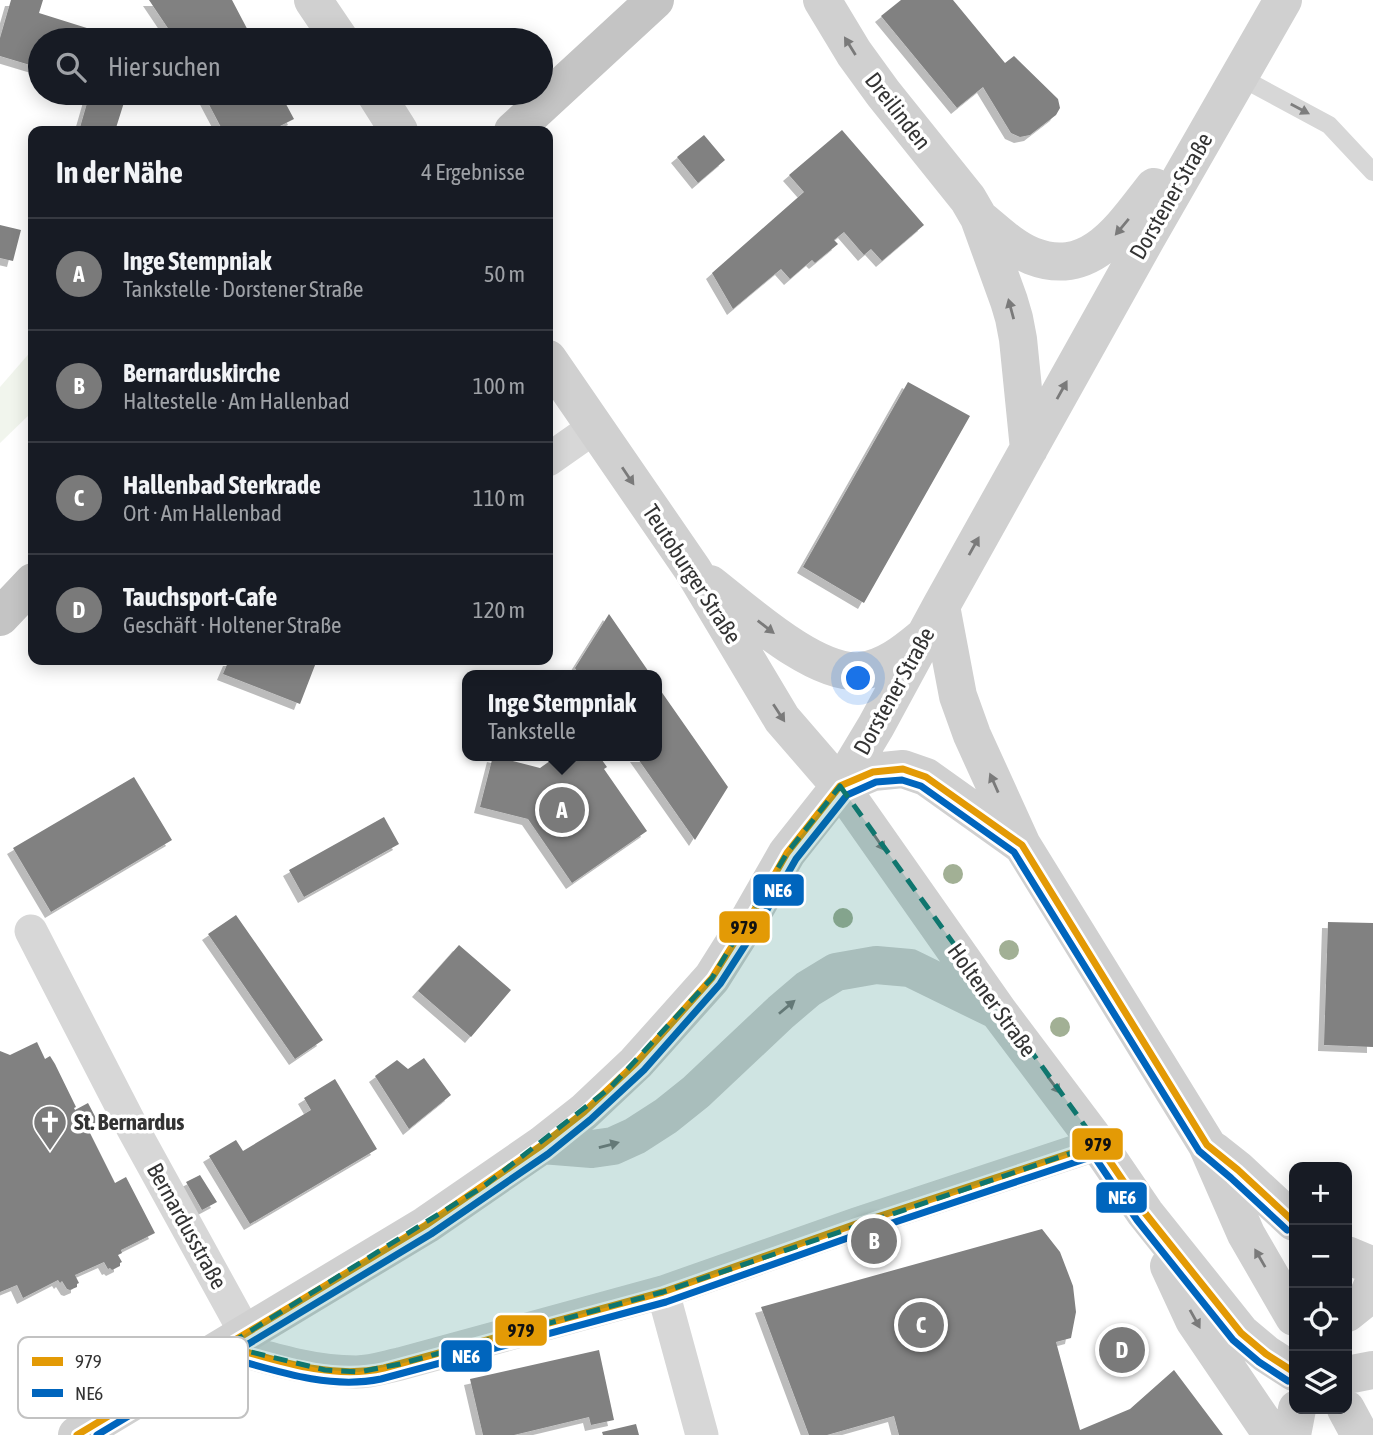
<!DOCTYPE html>
<html lang="de">
<meta charset="utf-8">
<style>
body{margin:0;font-family:"Asap Condensed",sans-serif;background:#20242c;color:#f1f3f6}
.controls{position:absolute;right:21px;bottom:21px;display:grid;overflow:hidden;border-radius:14px;box-shadow:0 4px 18px #0003}
.controls button{width:63px;height:63px;display:grid;place-items:center;padding:0;border:0;border-bottom:2px solid #363941;background:#171b24;color:#f1f3f6;font:35px sans-serif}
.you{position:absolute;left:859px;top:679px;width:24px;height:24px;margin:-18px;border:5px solid #fff;border-radius:50%;background:#1a73e8;box-shadow:0 0 0 10px #1a73e833}
.badge{display:grid;place-items:center;width:46px;height:46px;border-radius:50%;background:#7a7a7a;color:#fff;font-size:23px;font-weight:700}
.pin{position:absolute;translate:-50% -50%;border:4px solid #fff;box-shadow:0 2px 7px #0006}
.popup{position:absolute;left:462px;top:670px;width:200px;height:91px;box-sizing:border-box;display:grid;place-content:center;border-radius:14px;background:#171b24;filter:drop-shadow(0 2px 5px #0005);font-size:23px;white-space:nowrap;color:#9ea1a6}
.popup b{font-size:26px;color:#f1f3f6}
.popup::after{content:'';position:absolute;left:50%;top:100%;margin-left:-14px;border:14px solid transparent;border-top-color:#171b24}
.list{margin:0;padding:0;list-style:none}
h2{display:flex;justify-content:space-between;align-items:center;height:91px;margin:0;padding:0 28px;font-size:30px}
h2 small{font-size:23px;font-weight:400;color:#9ea1a6}
.list li{display:grid;grid-template-columns:46px 1fr auto;gap:21px;align-items:center;box-sizing:border-box;height:112px;padding:0 28px;border-top:2px solid #363941}
.list b{display:block;font-size:26px;white-space:nowrap}
.list p{margin:0;font-size:23px;white-space:nowrap;color:#9ea1a6}
.list em{font-size:23px;font-style:normal;color:#9ea1a6}
.icon{flex:none;width:38px;height:38px;fill:none;stroke:currentColor;stroke-width:2;stroke-linecap:round;stroke-linejoin:round}
.map{position:relative;flex:none;width:1373px;height:1435px;overflow:hidden}
.search{position:absolute;background:#171b24;box-shadow:0 4px 18px #0003;left:28px;top:28px;width:525px;height:77px;display:flex;align-items:center;gap:18px;box-sizing:border-box;padding:0 24px;border-radius:38px;color:#9ea1a6;font-size:26px}
.panel{position:absolute;background:#171b24;box-shadow:0 4px 18px #0003;left:28px;top:126px;width:525px;height:539px;border-radius:14px}
.map>svg:first-child{display:block}
.green{fill:#f1f5ed}
.building{fill:#818181;filter:url(#shadow)}
.lines{fill:none;stroke-linecap:round;stroke-linejoin:round}
.lane{stroke:#d7d7d7;stroke-width:18}
.street{stroke:#d7d7d7;stroke-width:33}
.secondary{stroke:#d0d0d0;stroke-width:38}
.highway{stroke:#c4c4c4;stroke-width:38}
.bus-1-casing{stroke:#fff;stroke-width:12}
.bus-2-casing{stroke:#fff;stroke-width:12}
.bus-1{stroke:#e39a05;stroke-width:7}
.bus-2{stroke:#0065bd;stroke-width:7}
.tree{fill:#a2b095}
.oneway{fill:#7a7a7a}
.oneway2{fill:#7d7d7d}
.marked{fill:#0f766e;fill-opacity:0.2;stroke:#0f766e;stroke-width:5;stroke-dasharray:14 9;stroke-linejoin:round}
.labels{text-anchor:middle;stroke-width:7;stroke-linejoin:round;paint-order:stroke}
.street-label{font-size:23px;fill:#333;stroke:#fff}
.poi-label{font-size:23px;font-weight:bold;fill:#333;stroke:#fff;text-anchor:start}
.key{fill:#fff;stroke:#c2c2c2;stroke-width:2}
.key-label{font-size:19px;fill:#333}
.line-badge{stroke:#fff;stroke-width:2.5}
.badge-label{font-size:19px;text-anchor:middle;font-weight:bold;fill:#fff}
.pale-badge-label{font-size:19px;text-anchor:middle;font-weight:bold;fill:#111}
</style>
<div class="map">
<svg width="1373" height="1435" viewBox="0 0 1373 1435">
<defs>
<filter id="shadow"><feDropShadow dx="-6" dy="6" stdDeviation="0" flood-color="#0004"/></filter>
</defs>
<rect width="100%" height="100%" fill="#fff"/>
<path class="green" d="M33 349V411L0 443V387Z"/>
<path class="building" d="M11 0H43L39 13 125 40H40V68L0 56V38Z
M149 0H232L253 40H176Z
M901 0H953L1005 63 1014 56 1058 99 1060 108 1056 115 1030 135 1020 137 1011 133 983 87 957 108 881 16Z
M90 93H127L115 131H79Z
M203 93H280L294 119 270 131H223Z
M842 130 924 225 882 261 871 249 864 255 844 232 834 240 838 244 815 263 812 260 790 279 781 269 733 309 712 273 804 192 789 175Z
M704 135 725 160 698 183 677 157Z
M0 225 21 230 13 261 0 258Z
M908 382 970 416 864 603 803 567Z
M609 614 651 675H579L575 668Z
M229 660H317L300 704 223 674Z
M656 684 728 787 695 840 636 756H656Z
M493 756 540 768 557 756H599L607 767 604 769 647 831 572 883 528 819 480 807Z
M134 777 172 840 51 912 13 848Z
M384 817 399 844 304 897 289 870Z
M236 915 323 1040 295 1059 208 934Z
M1328 922 1373 923V1047L1324 1045Z
M459 945 511 990 471 1037 418 991Z
M37 1042 45 1059 50 1056 55 1064 76 1107 74 1108 75 1110 88 1103 98 1122 87 1127 115 1183 126 1177 155 1233 121 1250 122 1253 118 1255 122 1262 120 1263V1266L112 1270 110 1268 108 1269 104 1262 75 1275 79 1283 77 1284V1287L70 1290 67 1289 62 1281 60 1283 58 1280 23 1298 17 1285 0 1292V1051L10 1055Z
M424 1058 451 1095 409 1129 375 1076 397 1060 408 1069Z
M335 1079 377 1149 250 1224 209 1156 236 1140 243 1151 311 1110 304 1098Z
M200 1175 217 1202 202 1210 186 1182Z
M1042 1229 1060 1252 1073 1286 1076 1312 1071 1338 1056 1342 1080 1430 1130 1409 1174 1370 1223 1435H899L894 1416 827 1435H809L761 1307Z
M599 1350 614 1420 591 1425 589 1417 514 1435H483L470 1379Z
M636 1424 639 1435H603L602 1432Z"/>
<g class="lines">
<path class="lane" d="M1240 77 1329 125 1373 172"/>
<path class="street" d="M548 460 595 427
M31 931 132 1127 246 1334
M663 1292 702 1435
M226 1346C268 1358 312 1372 356 1372 371 1372 386 1367 400 1364L663 1292 856 1224 1098 1144"/>
<path class="secondary" d="M313 0 340 40
M822 0 854 53 883 93 968 199 979 218 1009 301 1014 318 1018 339 1029 449
M375 93 399 131
M979 218C995 231 1012 248 1032 256 1091 279 1123 226 1154 187
M548 359 693 570 782 719 840 786 998 1011 1098 1144 1145 1213 1241 1333 1266 1354 1294 1372
M710 584C745 611 815 676 861 671 885 668 904 653 922 638
M941 606 958 696 972 735 1022 845 1207 1145 1246 1234 1294 1317
M840 786 873 772 903 769 926 777 1020 844
M542 1145 592 1149 613 1146 635 1136 666 1116 696 1092 781 1012 808 989 836 972 876 965 910 968 996 1010
M1214 1151 1238 1170 1294 1222
M1347 1255 1373 1266
M1169 1266 1194 1320 1272 1435
M1347 1313 1368 1296 1373 1284
M1347 1375 1373 1370
M1346 1409 1360 1435
M77 1435 426 1225 542 1145 584 1112 636 1063 712 978 751 916 787 853 840 786 876 726 941 606 1146 239 1283 0
M1292 1435 1297 1409"/>
<path class="highway" d="M513 131 655 0
M0 617 33 582"/>
<g class="bus-1-casing">
<path id="bus-1" d="M226 1346C276 1360 331 1380 384 1368L663 1292 856 1224 1098 1144 1145 1213 1241 1333 1266 1354 1294 1372
M77 1435 426 1225 542 1145 584 1112 636 1063 712 978 751 916 787 853 840 786 873 772 903 769 926 777 1022 845 1207 1145 1238 1170 1294 1222"/>
</g>
<g class="bus-2-casing">
<path id="bus-2" d="M223 1356C273 1370 328 1390 381 1379L666 1302 859 1234 1094 1156 1137 1220 1233 1340 1259 1362 1288 1381
M97 1435 431 1234 548 1154 590 1120 644 1070 720 984 760 922 796 859 847 795 876 782 902 780 921 786 1014 852 1199 1151 1231 1178 1287 1230"/>
</g>
<use href="#bus-1" class="bus-1"/>
<use href="#bus-2" class="bus-2"/>
</g>
<g class="tree">
<circle cx="953" cy="874" r="10"/>
<circle cx="843" cy="918" r="10"/>
<circle cx="1009" cy="950" r="10"/>
<circle cx="1060" cy="1027" r="10"/>
</g>
<defs><path id="oneway-solid" d="M-6-.8H1V-3.2L6.5 0L1 3.2V.8H-6Z" transform="scale(1.75)"/></defs>
<g class="oneway">
<use href="#oneway-solid" transform="translate(850 46) rotate(-122)"/>
<use href="#oneway-solid" transform="translate(1122 227) rotate(130)"/>
<use href="#oneway-solid" transform="translate(1011 309) rotate(-105)"/>
<use href="#oneway-solid" transform="translate(1062 390) rotate(-61)"/>
<use href="#oneway-solid" transform="translate(628 476) rotate(56)"/>
<use href="#oneway-solid" transform="translate(974 546) rotate(-61)"/>
<use href="#oneway-solid" transform="translate(766 627) rotate(38)"/>
<use href="#oneway-solid" transform="translate(779 713) rotate(57)"/>
<use href="#oneway-solid" transform="translate(994 783) rotate(-114)"/>
<use href="#oneway-solid" transform="translate(879 842) rotate(55)"/>
<use href="#oneway-solid" transform="translate(787 1007) rotate(-40)"/>
<use href="#oneway-solid" transform="translate(1054 1085) rotate(53)"/>
<use href="#oneway-solid" transform="translate(609 1145) rotate(-15)"/>
<use href="#oneway-solid" transform="translate(1260 1258) rotate(-120)"/>
<use href="#oneway-solid" transform="translate(1195 1319) rotate(61)"/>
</g>
<use class="oneway2" href="#oneway-solid" transform="translate(1300 109) rotate(28)"/>
<path class="marked" d="M840 786 1098 1144 663 1292 400 1364 359 1372 325 1370 226 1346 484 1186 610 1088 712 978 787 853Z"/>
<defs>
<g id="church-pin" transform="scale(1.75)"><path d="M0 17L-7.5 6A9.5 9.5 0 1 1 7.5 6Z" fill="#7a7a7a" stroke="#fff"/><path d="M-1.2-6h2.4v3.5h3.3v2.4h-3.3V6h-2.4V-.1h-3.3v-2.4h3.3Z" fill="#fff"/></g>
</defs>
<g fill-rule="evenodd">
<use href="#church-pin" x="50" y="1122"/>
</g>
<g class="labels">
<g class="street-label">
<text transform="translate(898 111) rotate(52)" y="8">Dreilinden</text>
<text transform="translate(1171 196) rotate(-60)" y="8">Dorstener Straße</text>
<text transform="translate(692 574) rotate(57)" y="8">Teutoburger Straße</text>
<text transform="translate(894 691) rotate(-61)" y="8">Dorstener Straße</text>
<text transform="translate(992 1000) rotate(54)" y="8">Holtener Straße</text>
<text transform="translate(187 1226) rotate(61)" y="8">Bernardusstraße</text>
</g>
<g class="poi-label">
<text x="74" y="1130">St. Bernardus</text>
</g>
</g>
<rect x="18" y="1337" width="230" height="81" rx="10" class="key"/>
<rect x="32" y="1357" width="31" height="9" fill="#e39a05"/>
<rect x="32" y="1389" width="31" height="8" fill="#0065bd"/>
<g class="key-label">
<text x="75" y="1368">979</text>
<text x="75" y="1400">NE6</text>
</g>
<g class="line-badge">
<rect x="752" y="873" width="53" height="34" rx="7" fill="#0065bd"/>
<rect x="718" y="910" width="53" height="34" rx="7" fill="#e39a05"/>
<rect x="1071" y="1127" width="53" height="34" rx="7" fill="#e39a05"/>
<rect x="1095" y="1181" width="53" height="33" rx="7" fill="#0065bd"/>
<rect x="494" y="1314" width="54" height="33" rx="7" fill="#e39a05"/>
<rect x="440" y="1339" width="53" height="34" rx="7" fill="#0065bd"/>
</g>
<g class="badge-label">
<text x="778" y="897">NE6</text>
<text x="1122" y="1204">NE6</text>
<text x="466" y="1363">NE6</text>
</g>
<g class="pale-badge-label">
<text x="744" y="934">979</text>
<text x="1098" y="1151">979</text>
<text x="521" y="1337">979</text>
</g>
</svg>
<div class="controls">
<button>+</button>
<button>−</button>
<button><svg class="icon" aria-label="locate" viewBox="0 0 24 24"><circle cx="12" cy="12" r="6"/><path d="M12 2v4M12 18v4M2 12h4M18 12h4"/></svg></button>
<button><svg class="icon" aria-label="layers" viewBox="0 0 24 24"><path d="M12 4l9 5-9 5-9-5zM3 14l9 5 9-5"/></svg></button>
</div>
<div class="you"></div>
<div class="pin badge" style="left:562px;top:810px">A</div>
<div class="popup"><b>Inge Stempniak</b>Tankstelle</div>
<div class="pin badge" style="left:874px;top:1241px">B</div>
<div class="pin badge" style="left:921px;top:1325px">C</div>
<div class="pin badge" style="left:1122px;top:1350px">D</div>
<div class="search"><svg class="icon" aria-label="search" viewBox="0 0 24 24"><circle cx="10" cy="10" r="6"/><path d="M15 15l6 6"/></svg>Hier suchen</div>
<section class="panel">
<h2>In der Nähe<small>4 Ergebnisse</small></h2>
<ul class="list">
<li><span class="badge">A</span><div><b>Inge Stempniak</b><p>Tankstelle · Dorstener Straße</p></div><em>50 m</em></li>
<li><span class="badge">B</span><div><b>Bernarduskirche</b><p>Haltestelle · Am Hallenbad</p></div><em>100 m</em></li>
<li><span class="badge">C</span><div><b>Hallenbad Sterkrade</b><p>Ort · Am Hallenbad</p></div><em>110 m</em></li>
<li><span class="badge">D</span><div><b>Tauchsport-Cafe</b><p>Geschäft · Holtener Straße</p></div><em>120 m</em></li>
</ul>
</section>
</div>
